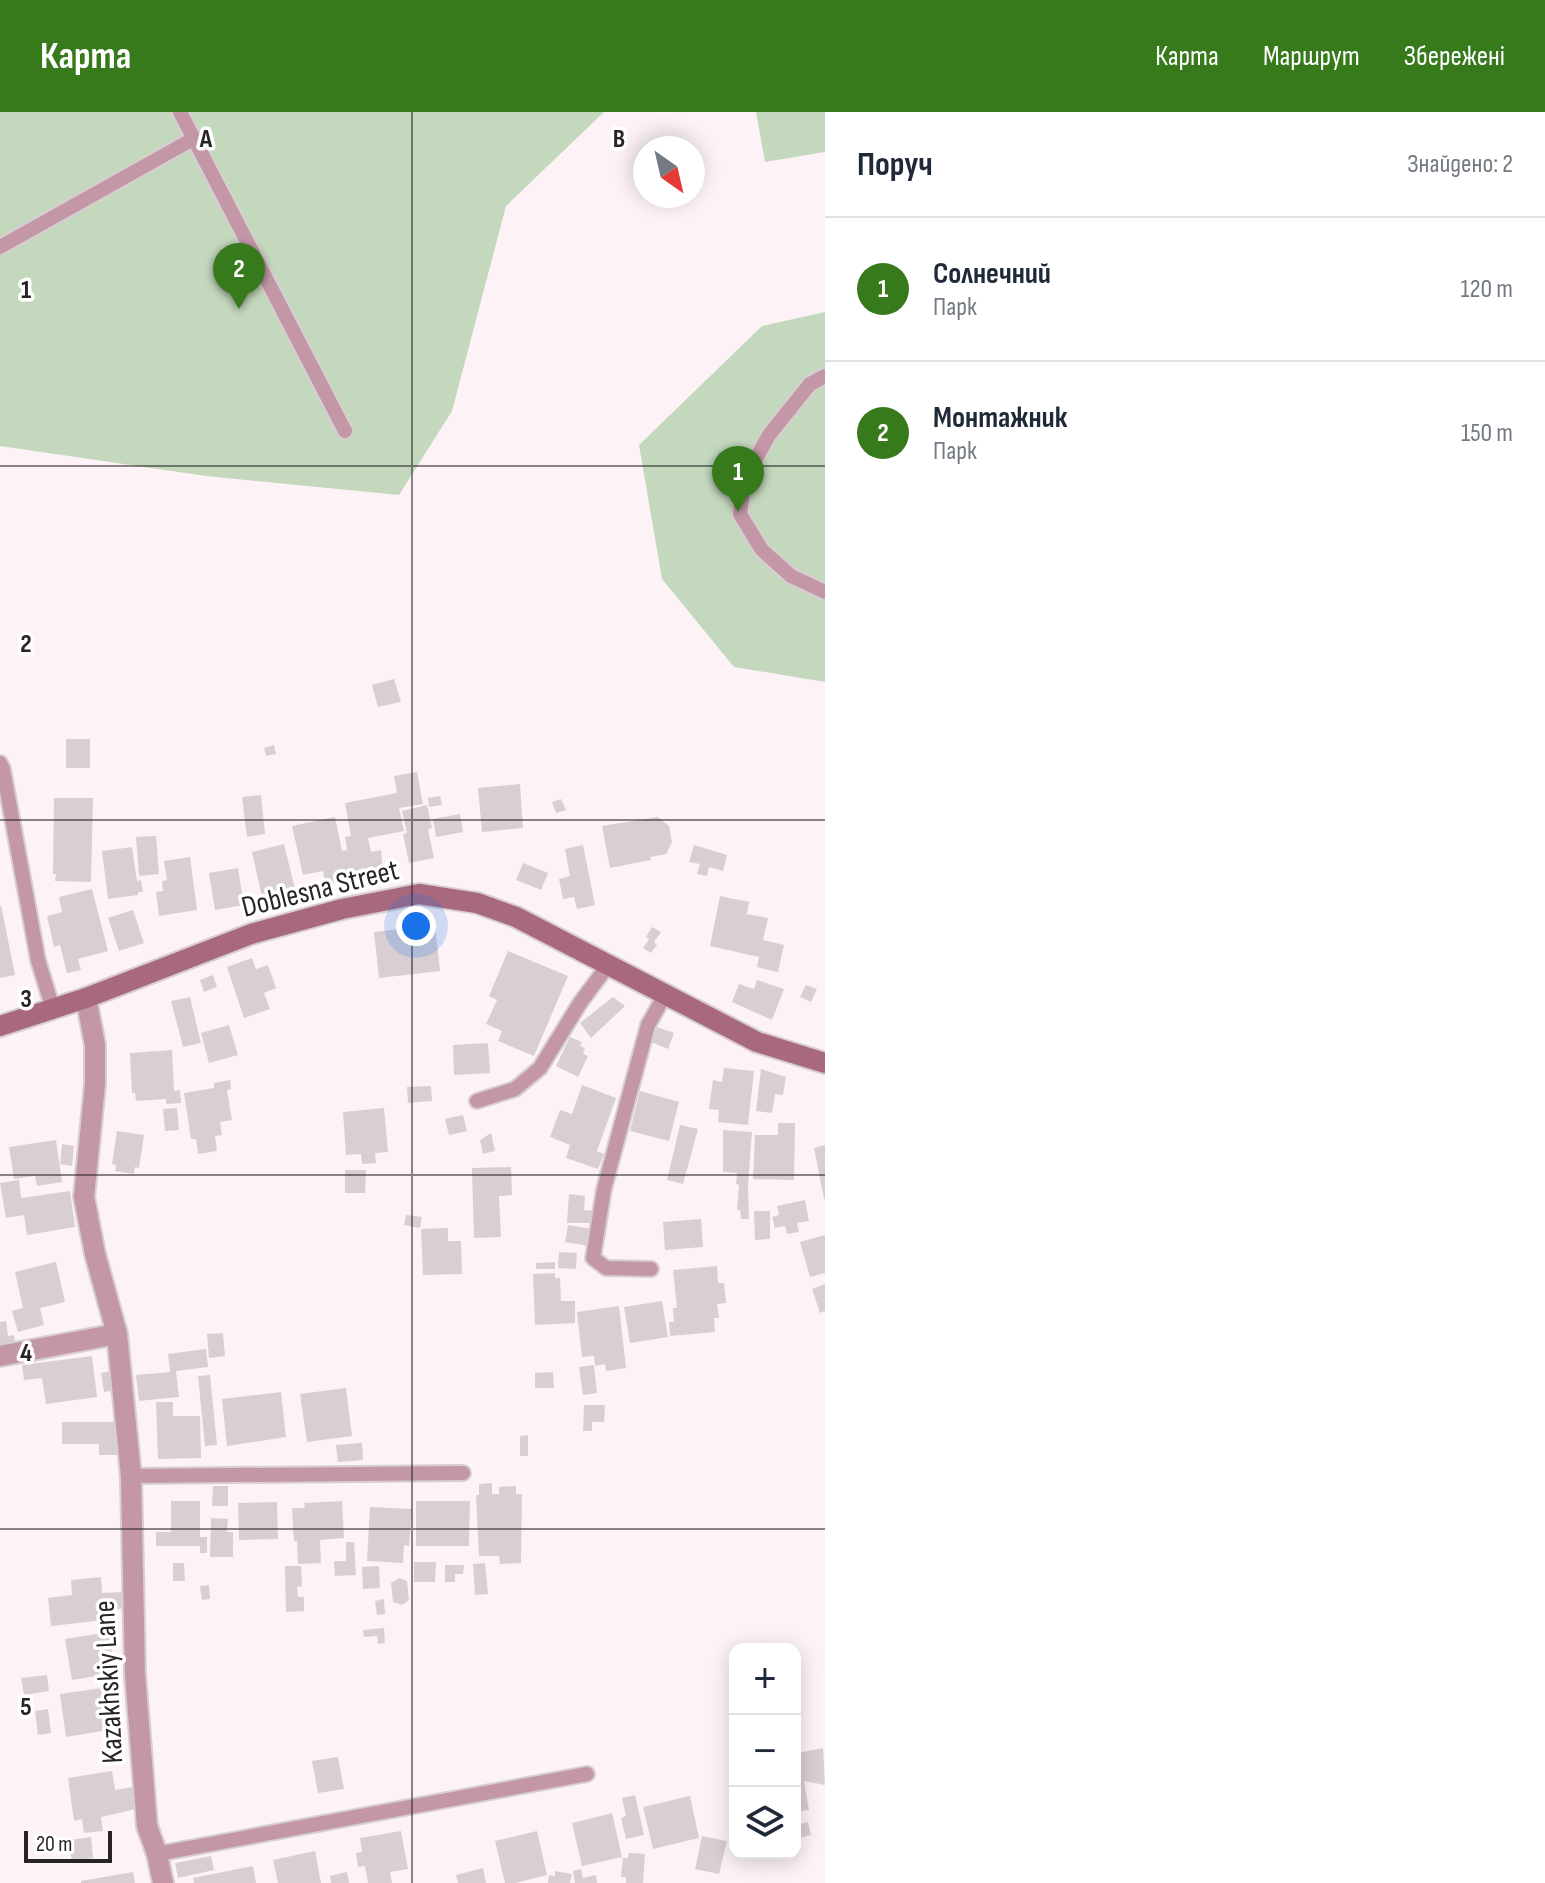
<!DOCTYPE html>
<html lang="uk">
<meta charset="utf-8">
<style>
body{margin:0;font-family:"Sofia Sans Condensed",sans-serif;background:#f2f2f3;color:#1f2937}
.controls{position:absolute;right:24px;bottom:24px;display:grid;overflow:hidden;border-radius:16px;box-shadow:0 4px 20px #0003}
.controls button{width:72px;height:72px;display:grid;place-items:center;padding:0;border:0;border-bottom:2px solid #e0e1e3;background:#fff;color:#1f2937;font:40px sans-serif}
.compass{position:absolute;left:633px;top:24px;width:72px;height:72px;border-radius:50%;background:#fff;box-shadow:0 4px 20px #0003;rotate:146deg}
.scale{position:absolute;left:24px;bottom:20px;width:88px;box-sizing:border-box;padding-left:8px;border:4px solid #282426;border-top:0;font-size:22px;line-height:28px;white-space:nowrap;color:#282426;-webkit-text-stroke:6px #fff;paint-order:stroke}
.you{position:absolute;left:416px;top:814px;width:28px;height:28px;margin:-20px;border:6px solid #fff;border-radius:50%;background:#1a73e8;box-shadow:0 0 0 12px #1a73e833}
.badge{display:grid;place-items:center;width:52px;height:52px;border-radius:50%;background:#377a1c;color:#fff;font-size:26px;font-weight:700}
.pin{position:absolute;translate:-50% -66px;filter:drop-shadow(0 2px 4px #0008)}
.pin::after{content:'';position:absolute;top:42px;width:28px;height:24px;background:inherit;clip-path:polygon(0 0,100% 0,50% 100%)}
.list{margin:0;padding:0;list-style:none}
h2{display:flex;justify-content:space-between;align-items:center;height:104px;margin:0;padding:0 32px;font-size:34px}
h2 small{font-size:26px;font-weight:400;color:#747a83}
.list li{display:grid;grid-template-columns:52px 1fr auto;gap:24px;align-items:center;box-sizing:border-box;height:144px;padding:0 32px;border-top:2px solid #e0e1e3}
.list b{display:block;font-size:30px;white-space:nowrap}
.list p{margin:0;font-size:26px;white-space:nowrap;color:#747a83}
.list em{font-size:26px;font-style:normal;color:#747a83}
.icon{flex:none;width:44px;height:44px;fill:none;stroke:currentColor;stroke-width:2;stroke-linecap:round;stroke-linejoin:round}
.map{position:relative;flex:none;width:825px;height:1771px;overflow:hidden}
header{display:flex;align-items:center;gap:48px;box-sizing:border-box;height:112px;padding:0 40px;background:#377a1c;color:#fff}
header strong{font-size:38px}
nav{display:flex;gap:44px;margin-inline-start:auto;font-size:28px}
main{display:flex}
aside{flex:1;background:#fff}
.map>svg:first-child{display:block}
.green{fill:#c3d8bd}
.building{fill:#d9cfd2}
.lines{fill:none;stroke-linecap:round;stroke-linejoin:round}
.lane-casing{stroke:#d7ced1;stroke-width:18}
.street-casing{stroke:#d7ced1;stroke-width:24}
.secondary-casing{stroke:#d7ced1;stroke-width:24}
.lane{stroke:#c397a6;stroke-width:14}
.street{stroke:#c397a6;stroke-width:20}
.secondary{stroke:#a76880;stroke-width:20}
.grid{fill:none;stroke:#282426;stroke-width:2;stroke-opacity:0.55}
.labels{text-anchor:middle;stroke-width:7;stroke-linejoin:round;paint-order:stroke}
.street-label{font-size:30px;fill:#282426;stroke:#fff}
.grid-label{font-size:26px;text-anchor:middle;font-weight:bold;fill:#282426;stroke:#fff;stroke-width:7;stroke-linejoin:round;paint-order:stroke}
</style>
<header>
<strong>Карта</strong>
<nav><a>Карта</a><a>Маршрут</a><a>Збережені</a></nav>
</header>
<main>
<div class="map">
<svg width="825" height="1771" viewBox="0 0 825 1771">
<rect width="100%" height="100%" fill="#fdf3f6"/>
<path class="green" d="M0 0H604L506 94 452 299 399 383 206 364 0 334Z
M756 0H825V40L765 50Z
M825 200V570L734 555 662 467 639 333 762 214Z"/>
<path class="building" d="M394 567 401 590 378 595 372 573Z
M66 627H90V656H66Z
M274 633 276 642 266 644 264 636Z
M417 660 423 692 399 696 404 719 368 726 371 740 381 738 383 761 325 772 323 759 303 763 292 714 335 705 342 739 347 738 345 725 351 724 345 691 397 681 394 664Z
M520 672 523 716 482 720 478 676Z
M261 683 265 722 247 725 242 685Z
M440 684 442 693 429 695 428 686Z
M54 686H93L91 770 55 769 56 762H53Z
M561 687 566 698 556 701 552 690Z
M427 693 432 716 428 717 434 746 409 751 403 722 407 721 402 699Z
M460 702 463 720 436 725 433 707Z
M658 705 669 714 672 730 666 742 650 745 651 748 610 756 602 714Z
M156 724 159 762 139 764 136 725Z
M284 732 296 781 263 789 252 740Z
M583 733 595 793 577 797 574 785 563 787 559 767 570 764 565 737Z
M694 733 727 743 723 759 709 755 707 764 697 762 700 752 689 750Z
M132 735 137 769 141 768 143 780H138V783L108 787 102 739Z
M190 745 197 798 159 804 156 780 163 779 162 769 167 768 164 749Z
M523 751 548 761 541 778 516 768Z
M238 756 244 793 215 798 209 761Z
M92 777 108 839 78 847 81 858 67 861 60 833 54 835 47 804 62 800 59 785Z
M720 784 749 790 747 802 768 806 763 828 784 833 778 860 757 855 759 845 710 834Z
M1 793 15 863 0 866V794Z
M133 798 144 831 119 839 108 806Z
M435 813 440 859 379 866 374 820Z
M652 815 661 820 654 830 657 833 651 841 643 836 649 827 646 825Z
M508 839 568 864 534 944 498 929 502 919 486 912 497 888 489 884Z
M252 846 256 857 268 853 276 876 264 881 270 897 244 906 227 855Z
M213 863 217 875 204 880 200 868Z
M757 868 784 877 772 908 732 890 739 872 754 877Z
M806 873 817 877 811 890 800 885Z
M190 885 201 931 183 935 171 889Z
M613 885 625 894 591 926 580 911Z
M229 913 238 943 209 951 201 921Z
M657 915 674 921 668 937 651 930Z
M570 925 582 930 580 934 585 936 583 942 588 944 578 965 556 954Z
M488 931 490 961 454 963 453 933Z
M172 938 174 979 180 978 181 991 166 992V987L136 989 135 981H132L130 941Z
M724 956 754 959 748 1013 718 1010 719 998 709 997 713 968 722 970Z
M761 957 786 965 783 983 775 982 772 1001 756 999Z
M230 968 231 977 227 978 232 1008 220 1010 222 1023 215 1024 217 1039 198 1042 196 1027H191L184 981 214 976V971Z
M582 973 616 986 597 1039 604 1042 598 1057 566 1046 570 1033 550 1025 560 998 572 1002Z
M431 974 432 989 408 991 407 975Z
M640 979 679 990 669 1029 630 1019Z
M177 996 179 1018 165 1019 163 997Z
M384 996 388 1040 375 1041 376 1051 362 1052 361 1042 346 1043 343 1000Z
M463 1003 467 1019 449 1023 445 1007Z
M778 1011H795L794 1068 753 1067 755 1023H778Z
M680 1013 698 1017 683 1072 667 1068Z
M723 1018 752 1020 748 1073 749 1107H741L740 1098H737L739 1073 736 1072 737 1061 723 1060Z
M117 1019 144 1023 139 1056 135 1055 134 1062 115 1059 116 1053 112 1052Z
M491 1021 495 1039 483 1042 480 1028Z
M56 1028 62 1070 37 1074 35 1064 14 1067 9 1035Z
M62 1032 74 1034 72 1054 60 1052Z
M825 1033V1087H824L814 1036Z
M511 1055 512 1083 499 1084 501 1125 474 1126 472 1056Z
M345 1058H366L365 1081H345Z
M19 1068 21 1086 70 1079 75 1115 27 1123 24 1103 6 1106 0 1071Z
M569 1082 585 1084 584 1098 595 1099 594 1111H567Z
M805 1088 809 1109 797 1111 799 1120 787 1122 785 1114 775 1116 772 1105 779 1103 777 1094Z
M754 1099H770V1127L755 1128Z
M406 1103 422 1105 420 1116 404 1113Z
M701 1107 703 1135 665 1138 663 1110Z
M568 1113 592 1117 589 1134 565 1130Z
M448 1116V1129H461L462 1162 423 1163 421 1117Z
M825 1123V1161L810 1165 800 1130Z
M559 1140 577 1141 576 1157 558 1156Z
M56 1150 65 1190 40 1196 44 1213 18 1220 12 1199 23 1196 15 1160Z
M555 1150V1157H536V1151Z
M717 1154 718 1171H724L726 1191 717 1192 719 1206H714L715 1220 670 1224 669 1210H674L673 1196H677L673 1158Z
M555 1161V1166H560L561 1189H575V1211L535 1213 533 1162Z
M825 1172V1199L820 1201 812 1177Z
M662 1189 668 1225 630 1231 624 1195Z
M619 1194 626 1256 606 1259 605 1252 595 1254 594 1244 582 1245 577 1200Z
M6 1209 8 1224 14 1223 16 1237 0 1239V1210Z
M223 1221 225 1244 209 1246 207 1222Z
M206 1237 208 1255 176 1259 179 1285 139 1289 136 1263 170 1260 168 1242Z
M92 1244 97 1285 46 1292 42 1266 24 1268 22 1253Z
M594 1253 597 1281 583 1283 579 1255Z
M111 1259 113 1271 110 1279 104 1280 101 1261Z
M553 1260 554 1276H535V1261Z
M210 1263 217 1333 205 1334 198 1264Z
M346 1276 352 1324 307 1330 300 1282Z
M281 1280 286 1325 227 1334 222 1287Z
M156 1290H173V1304H200L201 1346 158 1347Z
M584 1293H605L604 1310H592V1319H583Z
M62 1310H117V1343H99V1332H62Z
M528 1323V1344H520V1324Z
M362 1331 363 1348 338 1350 336 1333Z
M492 1371V1382H499V1375L516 1374V1382H522L521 1451 500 1452 499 1444H479L476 1383H479V1372Z
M213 1374H228V1394H212Z
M171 1389H200V1425H207V1441H200V1434H156V1420H171Z
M342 1389 344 1426 320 1428 321 1451 298 1452 297 1429H294L292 1396H305L304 1391Z
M416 1389H470L469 1434H416Z
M277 1390 278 1427 239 1428 238 1391Z
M370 1395 412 1397 409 1434 404 1433 403 1451 367 1449Z
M211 1406 228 1407 227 1420H233V1445H210Z
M346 1430H354L356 1463 335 1464 334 1449H346Z
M414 1450H436L435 1470H414Z
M173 1451H184L185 1469H173Z
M485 1451 488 1482 475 1483 473 1452Z
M445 1453H464L463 1462H455V1470H445Z
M285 1454H301L302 1474 297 1475 298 1485H304V1499L286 1500Z
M379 1454 380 1476 363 1477 362 1455Z
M101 1465 102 1481 123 1480 125 1496 104 1499 105 1508 51 1514 48 1486 72 1483 71 1468Z
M400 1466 407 1469 409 1488 402 1493 393 1490 391 1471Z
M209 1473 210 1487 202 1488 200 1474Z
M384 1487 385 1502 377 1503 375 1489Z
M384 1516 385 1531 378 1532 377 1524 364 1525 363 1518Z
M109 1520 115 1561 72 1568 65 1527Z
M47 1563 49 1579 24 1583 21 1566Z
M102 1576 108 1618 66 1625 60 1582Z
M48 1597 51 1621 38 1623 35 1599Z
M823 1636 825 1673 804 1669 809 1698 795 1700V1646L799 1645 798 1641Z
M338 1645 344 1677 318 1681 312 1649Z
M112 1659 115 1678 133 1675 136 1697 101 1705 103 1719 84 1721 82 1707 74 1709 68 1666Z
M635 1683 644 1723 626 1727 621 1706 626 1704 622 1686Z
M690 1684 699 1726 653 1737 643 1695Z
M612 1701 622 1745 582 1754 572 1711Z
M808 1710 811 1723 798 1726 795 1713Z
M401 1719 408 1757 390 1760 392 1771H368L365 1754 358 1755 356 1741 362 1740 360 1726Z
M537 1719 547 1763 516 1771H505L495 1729Z
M702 1724 727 1729 719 1762 695 1757Z
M91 1725 93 1746 72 1750 69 1728Z
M315 1739 321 1771H278L273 1748Z
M629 1741 645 1742 643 1771H626V1765H621L623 1746H628Z
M211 1744 214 1758 178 1766 175 1751Z
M253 1754 256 1771H194L193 1766Z
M483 1756 486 1771H458L456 1763Z
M581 1757 583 1766 596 1763 597 1771H575L573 1759Z
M555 1759 572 1762 570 1771H548L549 1763 555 1764Z
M133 1760 135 1771H81V1769Z
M347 1760 349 1771H331L330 1764Z"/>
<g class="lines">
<g class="lane-casing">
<path id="lane" d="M180 0 345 319
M0 135 193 27
M825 264 810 272 769 323 745 366 740 402 762 438 791 464 825 480
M0 651 3 657 38 848 53 897
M477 989 515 977 540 956 580 891 609 852
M651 1157 606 1156 593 1146 604 1077 648 913 666 881
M131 1364 463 1361
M157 1742 587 1662"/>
</g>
<g class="street-casing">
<path id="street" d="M86 886 95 933V972L84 1085 95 1142 117 1222 131 1364 135 1562 147 1714 157 1742 163 1771
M0 1244 117 1222"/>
</g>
<g class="secondary-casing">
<path id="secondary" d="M0 914 86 886 251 822 342 797 419 782 477 791 516 805 757 930 825 951"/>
</g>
<use href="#lane" class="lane"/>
<use href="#street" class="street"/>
<use href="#secondary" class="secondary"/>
</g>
<path class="grid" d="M412 0V1771M0 354H825M0 708H825M0 1063H825M0 1417H825"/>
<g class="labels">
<g class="street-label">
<text transform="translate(320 776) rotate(-14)" y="10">Doblesna Street</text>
<text transform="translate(108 1570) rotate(-93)" y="10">Kazakhskiy Lane</text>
</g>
</g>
<g class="grid-label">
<text x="206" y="35">A</text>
<text x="619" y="35">B</text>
<text x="26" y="186">1</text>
<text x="26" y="540">2</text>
<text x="26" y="895">3</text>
<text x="26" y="1249">4</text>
<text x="26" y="1603">5</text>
</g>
</svg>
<div class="controls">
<button>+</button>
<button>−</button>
<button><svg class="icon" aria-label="layers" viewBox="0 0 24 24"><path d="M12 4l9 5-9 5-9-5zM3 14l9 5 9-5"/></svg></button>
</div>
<svg class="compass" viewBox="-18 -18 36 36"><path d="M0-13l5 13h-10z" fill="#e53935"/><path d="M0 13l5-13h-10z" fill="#747a83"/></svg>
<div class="scale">20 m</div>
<div class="you"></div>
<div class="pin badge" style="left:738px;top:400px">1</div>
<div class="pin badge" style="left:239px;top:197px">2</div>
</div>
<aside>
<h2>Поруч<small>Знайдено: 2</small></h2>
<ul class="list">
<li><span class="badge">1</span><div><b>Солнечний</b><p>Парк</p></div><em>120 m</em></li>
<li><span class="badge">2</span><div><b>Монтажник</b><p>Парк</p></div><em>150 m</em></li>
</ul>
</aside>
</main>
